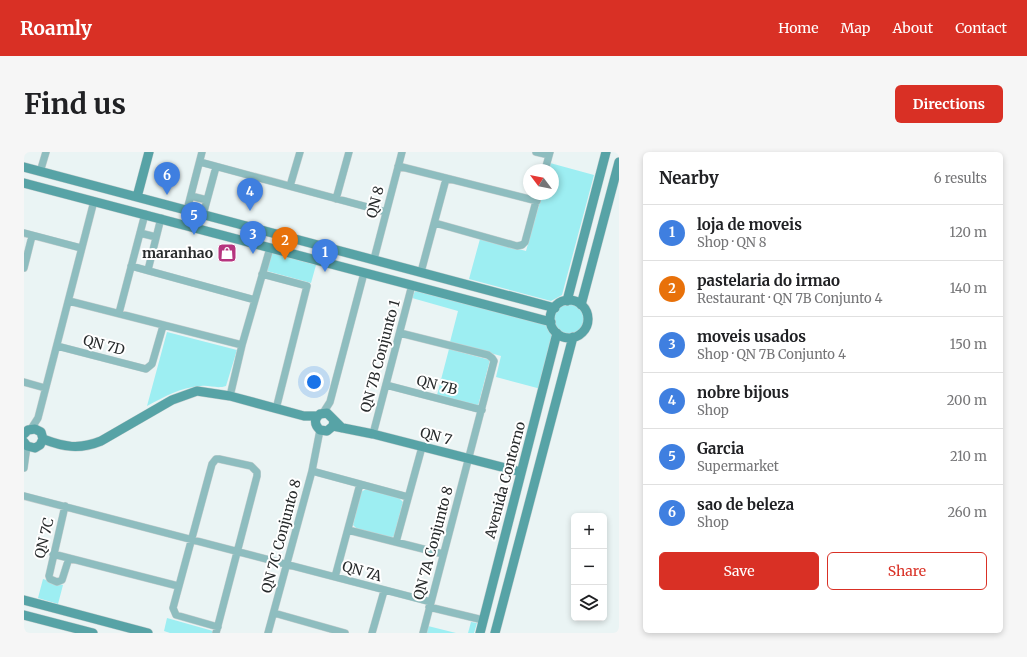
<!DOCTYPE html>
<meta charset="utf-8">
<style>
body{margin:0;font-family:Merriweather,serif;background:#f6f6f6;color:#202124}
.controls{position:absolute;right:12px;bottom:12px;display:grid;overflow:hidden;border-radius:6px;box-shadow:0 2px 6px #0003}
.controls button{width:36px;height:36px;display:grid;place-items:center;padding:0;border:0;border-bottom:1px solid #e0e0e0;background:#fff;color:#202124;font:20px sans-serif}
.compass{position:absolute;left:499px;top:12px;width:36px;height:36px;border-radius:50%;background:#fff;box-shadow:0 2px 6px #0003;rotate:302deg}
.you{position:absolute;left:290px;top:230px;width:14px;height:14px;margin:-10px;border:3px solid #fff;border-radius:50%;background:#1a73e8;box-shadow:0 0 0 6px #1a73e833}
.badge{display:grid;place-items:center;width:26px;height:26px;border-radius:50%;background:#d93025;color:#fff;font-size:13px;font-weight:700}
.pin{position:absolute;translate:-50% -33px;filter:drop-shadow(0 1px 2px #0008)}
.pin::after{content:'';position:absolute;top:21px;width:14px;height:12px;background:inherit;clip-path:polygon(0 0,100% 0,50% 100%)}
.list{margin:0;padding:0;list-style:none}
h2{display:flex;justify-content:space-between;align-items:center;height:52px;margin:0;padding:0 16px;font-size:17px}
h2 small{font-size:13px;font-weight:400;color:#757577}
.list li{display:grid;grid-template-columns:26px 1fr auto;gap:12px;align-items:center;box-sizing:border-box;height:56px;padding:0 16px;border-top:1px solid #e0e0e0}
.list b{display:block;font-size:15px;white-space:nowrap}
.list p{margin:0;font-size:13px;white-space:nowrap;color:#757577}
.list em{font-size:13px;font-style:normal;color:#757577}
.actions{display:flex;gap:8px;padding:12px 16px}
.actions a{flex:1;padding:9px 0;border:1px solid #d93025;border-radius:6px;text-align:center;font-size:14px;color:#d93025}
.actions .main{background:#d93025;color:#fff}
.icon{flex:none;width:22px;height:22px;fill:none;stroke:currentColor;stroke-width:2;stroke-linecap:round;stroke-linejoin:round}
.map{position:relative;flex:none;width:595px;height:481px;overflow:hidden;border-radius:6px}
header{display:flex;align-items:center;gap:24px;box-sizing:border-box;height:56px;padding:0 20px;background:#d93025;color:#fff}
header strong{font-size:19px}
nav{display:flex;gap:22px;margin-inline-start:auto;font-size:14px}
.intro{display:flex;align-items:center;justify-content:space-between;box-sizing:border-box;height:96px;padding:0 24px}
h1{margin:0;font-size:28px}
.button{padding:10px 18px;border-radius:6px;background:#d93025;color:#fff;font-size:14px;font-weight:700}
main{display:flex;gap:24px;padding:0 24px}
aside{flex:1;background:#fff;border-radius:6px;box-shadow:0 2px 6px #0003}
.map>svg:first-child{display:block}
.green{fill:#9deef2}
.lines{fill:none;stroke-linecap:round;stroke-linejoin:round}
.street-casing{stroke:#c7d0d0;stroke-width:8}
.secondary-casing{stroke:#c7d0d0;stroke-width:10}
.street{stroke:#8ebdbf;stroke-width:7}
.secondary{stroke:#57a3a6;stroke-width:9}
.labels{text-anchor:middle;stroke-width:4;stroke-linejoin:round;paint-order:stroke}
.street-label{font-size:14px;fill:#282b2c;stroke:#fff}
.poi-label{font-size:14px;font-weight:bold;fill:#282b2c;stroke:#fff;text-anchor:end}
</style>
<header>
<strong>Roamly</strong>
<nav><a>Home</a><a>Map</a><a>About</a><a>Contact</a></nav>
</header>
<div class="intro"><h1>Find us</h1><a class="button">Directions</a></div>
<main>
<div class="map">
<svg width="595" height="481" viewBox="0 0 595 481">
<rect width="100%" height="100%" fill="#eaf4f4"/>
<path class="green" d="M526 11 570 23 538 143 527 149 445 127 456 87 502 99 518 42H529V18H524Z
M248 101 292 113 287 131 243 119Z
M391 139 518 171 526 177 528 186 517 237 472 225 477 204 426 190 434 159 388 146Z
M530 167a16 16 0 1 1 32 0a16 16 0 1 1-32 0Z
M143 180 213 198 202 234C193 237 186 233 177 234 155 236 142 244 123 254Z
M425 197 466 208 454 254 413 243Z
M342 337 375 346 379 350 370 384 366 386 333 377 329 373 337 340Z
M19 427 39 433 34 452 14 446Z
M143 466 189 479 188 481H146L140 479Z
M447 470 453 471 450 481H444Z
M404 474 432 481H402Z"/>
<g class="lines">
<g class="street-casing">
<path id="street" d="M512 0 525 3
M176 10 362 60
M374 14 513 49
M521 18 526 0
M16 20 22 0
M266 34 276 0
M167 44 183 48
M312 47 325 0
M163 58 178 0
M179 63 192 15
M411 71 493 94 498 93 501 90 514 42
M0 81 57 96
M116 81 132 85
M350 107 378 0
M107 114 231 148
M0 116 8 84
M124 118 137 66
M397 120 422 27
M238 122 283 134 252 257
M45 149 218 193
M95 161 121 62
M376 181 464 203 468 206 470 209 399 481
M33 194 122 217 128 212 139 174
M0 230 21 236
M362 233 458 258
M206 244 218 193 246 96
M299 261 306 250 340 121
M7 277 14 266 70 49
M349 282 388 133
M0 316 3 294
M288 319 384 345
M0 344 407 450
M41 354 25 424 26 427 33 430 38 428 45 406
M324 378 419 402
M372 390 398 295
M29 402 154 434
M311 425 336 332
M405 455 459 468
M250 461 321 481
M192 481 233 324V320L227 314 195 307H192L188 312 149 456 152 463 194 475
M244 481 288 319 296 278
M348 481 360 439"/>
</g>
<g class="secondary-casing">
<path id="secondary" d="M0 15 531 156
M0 31 527 170
M113 45 125 0
M526 167a19 19 0 1 1 38 0a19 19 0 1 1-38 0Z
M543 149 582 0
M557 153 595 10
M310 268 309 274 303 279 296 278C290 272 290 267 296 262L303 261 318 276
M309 274 349 282 497 320
M0 282 4 278 11 277 17 280 19 287 16 293 11 296 3 294 0 290
M19 287C40 295 55 298 77 289L148 248 173 239 206 244 280 264H293
M0 448 124 481
M0 463 69 481
M456 481 533 181
M471 481 549 185"/>
</g>
<use href="#street" class="street"/>
<use href="#secondary" class="secondary"/>
</g>
<defs>
<g id="shop-square" transform="scale(1)"><rect x="-9" y="-9" width="18" height="18" rx="4" fill="#b6357f" stroke="#fff"/><path d="M-5-2.5h2.3a2.7 3.5 0 0 1 5.4 0H5L5.5 6h-11ZM-1.5-2.5h3a1.5 2.3 0 0 0-3 0Z" fill="#fff"/></g>
</defs>
<g fill-rule="evenodd">
<use href="#shop-square" x="203" y="101"/>
</g>
<g class="labels">
<g class="street-label">
<text transform="translate(351 50) rotate(-75)" y="5">QN 8</text>
<text transform="translate(80 193) rotate(15)" y="5">QN 7D</text>
<text transform="translate(356 204) rotate(-75)" y="5">QN 7B Conjunto 1</text>
<text transform="translate(413 233) rotate(14)" y="5">QN 7B</text>
<text transform="translate(412 284) rotate(15)" y="5">QN 7</text>
<text transform="translate(481 328) rotate(-75)" y="5">Avenida Contorno</text>
<text transform="translate(257 384) rotate(-75)" y="5">QN 7C Conjunto 8</text>
<text transform="translate(20 386) rotate(-76)" y="5">QN 7C</text>
<text transform="translate(409 391) rotate(-75)" y="5">QN 7A Conjunto 8</text>
<text transform="translate(338 419) rotate(16)" y="5">QN 7A</text>
</g>
<g class="poi-label">
<text x="189" y="106">maranhao</text>
</g>
</g>
</svg>
<div class="controls">
<button>+</button>
<button>−</button>
<button><svg class="icon" aria-label="layers" viewBox="0 0 24 24"><path d="M12 4l9 5-9 5-9-5zM3 14l9 5 9-5"/></svg></button>
</div>
<svg class="compass" viewBox="-18 -18 36 36"><path d="M0-13l5 13h-10z" fill="#e53935"/><path d="M0 13l5-13h-10z" fill="#757577"/></svg>
<div class="you"></div>
<div class="pin badge" style="left:301px;top:120px;background:#3f7fe0">1</div>
<div class="pin badge" style="left:261px;top:108px;background:#e8710a">2</div>
<div class="pin badge" style="left:229px;top:102px;background:#3f7fe0">3</div>
<div class="pin badge" style="left:226px;top:59px;background:#3f7fe0">4</div>
<div class="pin badge" style="left:170px;top:83px;background:#3f7fe0">5</div>
<div class="pin badge" style="left:143px;top:43px;background:#3f7fe0">6</div>
</div>
<aside>
<h2>Nearby<small>6 results</small></h2>
<ul class="list">
<li><span class="badge" style="background:#3f7fe0">1</span><div><b>loja de moveis</b><p>Shop · QN 8</p></div><em>120 m</em></li>
<li><span class="badge" style="background:#e8710a">2</span><div><b>pastelaria do irmao</b><p>Restaurant · QN 7B Conjunto 4</p></div><em>140 m</em></li>
<li><span class="badge" style="background:#3f7fe0">3</span><div><b>moveis usados</b><p>Shop · QN 7B Conjunto 4</p></div><em>150 m</em></li>
<li><span class="badge" style="background:#3f7fe0">4</span><div><b>nobre bijous</b><p>Shop</p></div><em>200 m</em></li>
<li><span class="badge" style="background:#3f7fe0">5</span><div><b>Garcia</b><p>Supermarket</p></div><em>210 m</em></li>
<li><span class="badge" style="background:#3f7fe0">6</span><div><b>sao de beleza</b><p>Shop</p></div><em>260 m</em></li>
</ul>
<div class="actions"><a class="main">Save</a><a>Share</a></div>
</aside>
</main>
